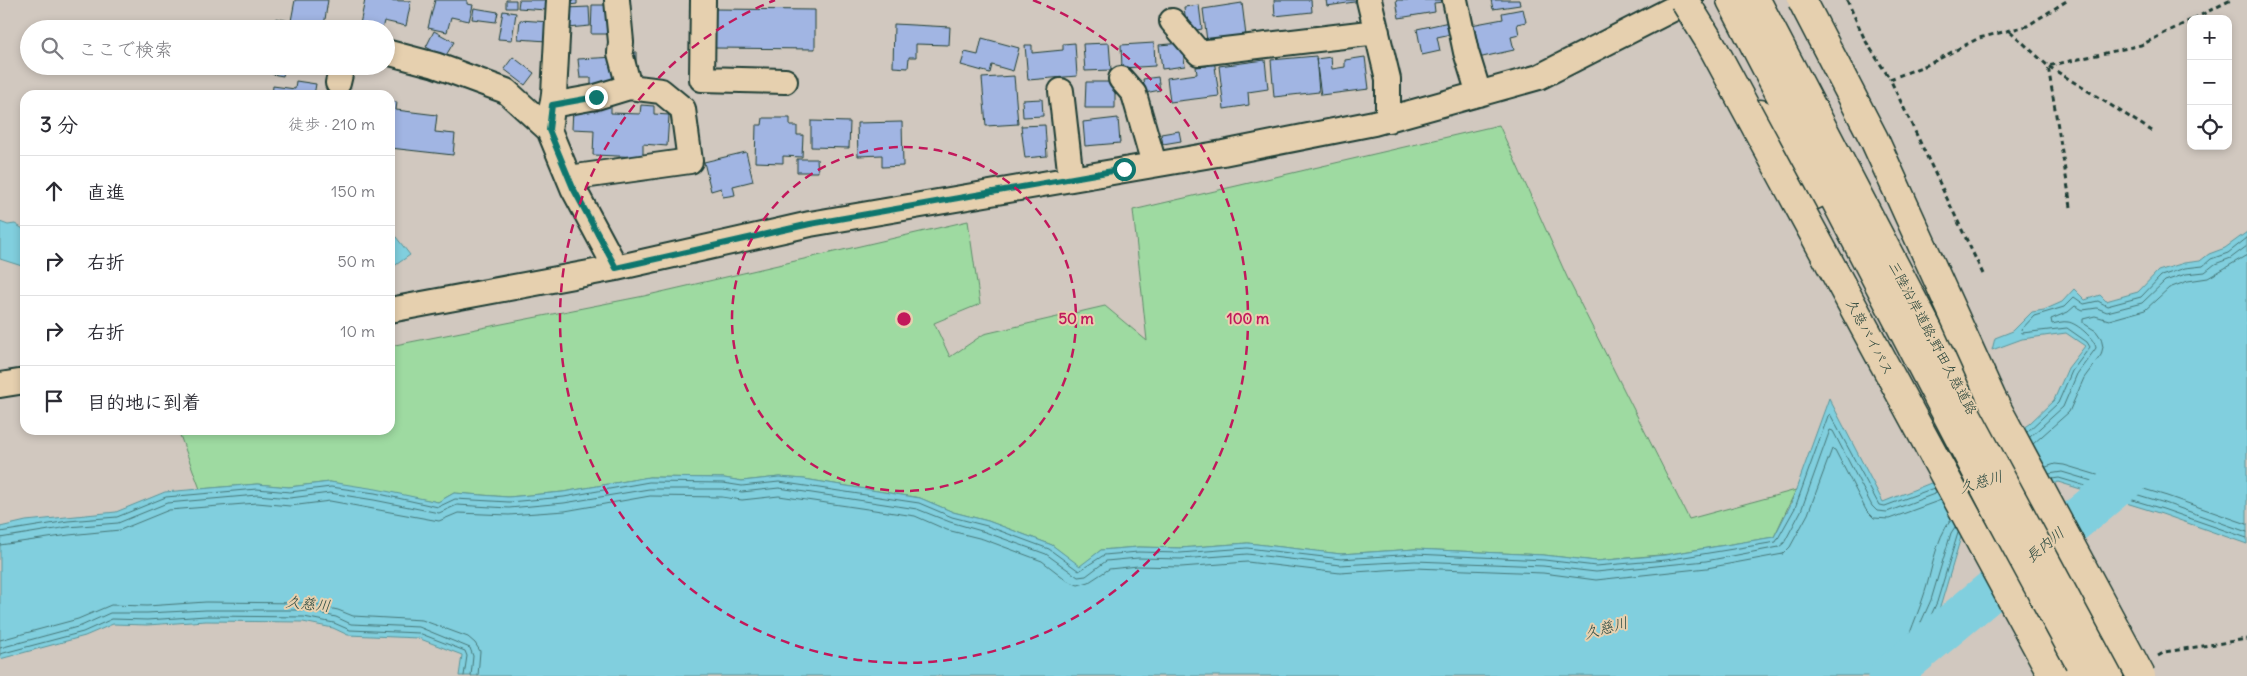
<!DOCTYPE html>
<html lang="ja">
<meta charset="utf-8">
<style>
body{margin:0;font-family:Delius,"Klee One",sans-serif;background:#f7f7f7;color:#2b2b33}
.controls{position:absolute;right:15px;top:15px;display:grid;overflow:hidden;border-radius:10px;box-shadow:0 2px 8px #0003}
.controls button{width:45px;height:45px;display:grid;place-items:center;padding:0;border:0;border-bottom:1px solid #e1e1e2;background:#fff;color:#2b2b33;font:25px sans-serif}
.stop{position:absolute;width:15px;height:15px;margin:-11px;border:4px solid #0f766e;border-radius:50%;background:#fff}
.stop.end{background:#0f766e;border-color:#fff;box-shadow:0 1px 5px #0008}
.list{margin:0;padding:0;list-style:none}
h2{display:flex;justify-content:space-between;align-items:center;height:65px;margin:0;padding:0 20px;font-size:21px}
h2 small{font-size:16px;font-weight:400;color:#7c7c81}
.list li{display:grid;grid-template-columns:32px 1fr auto;gap:15px;align-items:center;box-sizing:border-box;height:70px;padding:0 20px;border-top:1px solid #e1e1e2}
.list b{display:block;font-size:19px;white-space:nowrap}
.list em{font-size:16px;font-style:normal;color:#7c7c81}
.icon{flex:none;width:28px;height:28px;fill:none;stroke:currentColor;stroke-width:2;stroke-linecap:round;stroke-linejoin:round}
.map{position:relative;flex:none;width:2247px;height:676px;overflow:hidden}
.search{position:absolute;background:#fff;box-shadow:0 2px 8px #0003;left:20px;top:20px;width:375px;height:55px;display:flex;align-items:center;gap:12px;box-sizing:border-box;padding:0 18px;border-radius:28px;color:#7c7c81;font-size:19px}
.panel{position:absolute;background:#fff;box-shadow:0 2px 8px #0003;left:20px;top:90px;width:375px;height:345px;border-radius:15px}
.map>svg:first-child{display:block}
.green{fill:#9edaa1;stroke:#5e8c6a}
.water{fill:#81cfde;stroke:#5a959a}
.lines{fill:none;stroke-linecap:round;stroke-linejoin:round}
.shore{stroke:#467778;stroke-width:1}
.river{stroke:#81cfde;stroke-width:41}
.building{fill:#a1b5e3;stroke:#1f3d34}
.minor-casing{stroke:#1f3d34;stroke-width:28}
.highway-casing{stroke:#1f3d34;stroke-width:31}
.path{stroke:#1f3d34;stroke-width:3;stroke-dasharray:5 4;stroke-linecap:butt}
.minor{stroke:#e6d0af;stroke-width:24}
.highway{stroke:#e6d0af;stroke-width:28}
.highway-bridge-casing{stroke:#1f3d34;stroke-width:31;stroke-linecap:butt}
.highway-bridge{stroke:#e6d0af;stroke-width:28}
.route{stroke:#0f766e;stroke-width:6}
.ring{fill:none;stroke:#c2185b;stroke-width:2.5;stroke-dasharray:9 6}
.labels{text-anchor:middle;stroke-width:4;stroke-linejoin:round;paint-order:stroke}
.street-label{font-size:14px;fill:#1f3d34;stroke:#e6d0af}
.water-label{font-size:15px;font-style:italic;fill:#24443c;stroke:#e6d0af}
.centre{fill:#c2185b;stroke:#e6d0af;stroke-width:2.5}
.ring-label{font-size:15px;text-anchor:middle;font-weight:bold;fill:#c2185b;stroke:#e6d0af;stroke-width:4;stroke-linejoin:round;paint-order:stroke}
</style>
<div class="map">
<svg width="2247" height="676" viewBox="0 0 2247 676">
<rect width="100%" height="100%" fill="#d1c8bf"/>
<filter id="ink" filterUnits="userSpaceOnUse"><feTurbulence type="fractalNoise" baseFrequency=".02" numOctaves="2"/><feDisplacementMap in="SourceGraphic" scale="10" xChannelSelector="R" yChannelSelector="G"/><feConvolveMatrix kernelMatrix="1 2 1 2 8 2 1 2 1" color-interpolation-filters="sRGB"/></filter>
<g filter="url(#ink)">
<path class="green" d="M1499 125 1567 277 1689 519 1796 490 1774 537 1670 554 1596 561 1544 555 1415 549 1341 554 1247 543 1180 548 1138 547 1101 550 1080 567 1052 545 988 521 953 512 920 498 804 479 779 477 742 481 724 478 649 477 563 492 508 497 454 493 438 502 330 482 289 487 257 484 200 489 178 430H390V346L644 296 968 221 980 304 934 323 950 357 984 334 1105 306 1147 341 1133 210Z"/>
<path class="water" d="M0 222 8 225 15 224 25 230V267L0 259Z
M2247 232V544L2162 514 2058 482 1981 514 1961 537 1941 604 1929 632 1918 676H459L462 655 418 638 348 635 333 628 303 622 206 621 147 625 113 624 85 636 0 659V527L26 521 116 512 165 492 257 484 289 487 330 482 376 489 438 502 454 493 508 497 563 492 649 477 724 478 742 481 779 477 804 479 920 498 953 512 988 521 1052 545 1080 566 1101 550 1138 547 1180 548 1248 543 1341 554 1415 549 1544 555 1596 561 1665 555 1774 537 1790 506 1829 398 1883 502 1951 475 2029 424 2054 400 2068 368 2085 346 2066 333 2022 339 1992 350 1995 338 2013 331 2032 312 2044 310 2062 302 2074 289 2085 300 2100 295 2106 301 2138 292 2158 271 2184 263 2200 261 2209 254 2225 248Z
M390 234 396 237 410 255 390 269Z"/>
<g class="lines">
<path class="shore" d="M2027 432 2058 403 2072 371 2090 347 2087 342 2067 328 2022 333 2021 330 2034 316 2064 307 2074 297 2084 304 2098 301 2107 306 2141 297 2161 276 2185 268 2203 266 2211 259 2228 253 2247 238
M2030 437 2063 407 2077 374 2096 348C2095 339 2077 323 2068 322 2063 321 2057 323 2052 324L2051 319 2068 312 2075 306 2083 310 2097 308 2107 312 2142 303 2165 281 2186 274 2205 272 2215 264 2231 258 2247 246
M2033 444 2069 412 2084 378 2101 355 2103 347 2101 338 2096 331 2083 323V319L2095 316 2109 320 2145 310 2169 288 2188 281 2208 278 2247 255
M2046 467 2055 464 2064 465 2167 496 2247 524
M2049 474 2062 472 2165 503 2247 532
M2052 479 2059 478 2163 509 2247 538
M0 532 68 521 117 517 166 497 257 489 290 492 331 487 375 493 438 507 455 499 509 502 564 497 649 482 723 483 742 486 779 482 919 503 952 517 987 526 1049 549 1079 571 1104 555 1138 552 1180 553 1247 548 1341 559 1415 554 1544 560 1596 566 1666 560 1776 542 1795 508 1828 416 1830 414 1879 505 1885 506 1934 488
M0 538 68 527 118 523 167 503 257 495 290 498 330 493 374 500 439 513 457 505 509 508 564 503 649 489H723L742 492 779 488 917 509 950 522 985 532 1046 554 1078 577 1086 576 1106 561 1138 558 1181 559 1247 554 1340 565 1415 561 1543 566 1596 572 1706 561 1779 547 1784 543 1801 511 1830 430 1833 431 1872 506 1877 511 1887 512 1937 493
M0 545 69 535 120 530 169 510 257 503 290 506 330 501 439 521 458 513 509 515 565 511 650 496 722 497 742 500 779 496 915 516 947 530 983 539 1042 561 1068 581 1078 585 1089 582 1109 569 1138 566 1181 567 1247 562 1340 573 1415 568 1543 573 1596 580 1707 568 1783 554 1790 547 1808 514 1832 449 1835 450 1866 510 1874 518 1889 519 1941 500
M0 640 78 619 111 605 147 606 206 602 305 603 338 610 353 616 422 620 468 637 475 643 480 651 478 676
M0 648 81 626 110 613H147L206 610H304L336 617 351 624 419 627 470 648 473 656 471 676
M0 654 83 632 112 619 147 620 206 616 304 617 334 623 350 630 419 633 465 651 467 656 464 676
M1900 676C1901 648 1916 621 1924 595 1932 572 1935 539 1951 520
M1907 676 1918 629 1931 600 1951 533 1955 527
M1913 676 1924 631 1937 602 1958 533"/>
<path class="river" d="M1889 676 2148 460"/>
</g>
<path class="building" d="M295 0H328L324 26 291 21Z
M365 0 411 1 406 26 384 21 382 29H359Z
M435 0H467V4L473 5 469 21 451 17 447 32 428 28Z
M506 0H516V8H506Z
M519 0H547L546 10 518 8Z
M570 0H577V4L570 5Z
M1274 0H1311L1312 12 1275 16Z
M1326 0H1361V1L1327 6Z
M1396 0H1443V2L1434 3 1435 12 1399 18Z
M1491 0H1519L1520 5 1493 9Z
M1242 3 1246 36 1207 41 1203 9Z
M592 5H608L607 34H591Z
M1199 5 1202 29 1187 32 1184 7Z
M589 7 590 26 568 28 566 8Z
M474 8 498 12 496 22 472 19Z
M715 9 815 10V49L715 48Z
M1523 9 1526 22 1517 24 1519 35 1511 37 1514 50 1478 58 1471 25 1503 19 1502 13Z
M503 11 516 13 512 40 498 39Z
M276 18 302 24 301 29H274Z
M520 20 549 22 547 41 518 39Z
M1449 22 1451 34 1437 37 1440 51 1422 55 1417 29Z
M894 24 950 27 949 45 916 44V57H909L908 68 893 67Z
M434 31 454 42 445 57 426 47Z
M982 38 1019 48 1013 71 992 65 990 73 961 65 965 52 978 55Z
M1075 43 1077 76 1028 80 1025 45H1032V53L1063 50V44Z
M1109 43 1111 70 1085 71 1083 44Z
M1154 43 1155 66 1122 68 1121 45Z
M1182 43 1185 66 1162 69 1159 45Z
M626 52H636V69Z
M1316 56 1319 92 1274 97 1271 60Z
M513 57 534 73 525 85 504 69Z
M616 57 618 86 591 88V78H580L578 59Z
M1331 57 1332 69 1345 67V60L1365 57 1369 89 1321 95 1316 59Z
M1214 59 1219 96 1170 102 1167 78 1197 74 1196 67 1207 66 1206 60Z
M1265 60 1268 89 1248 92 1249 105 1224 109 1219 66Z
M273 66H285L283 76 272 74Z
M1014 76 1018 124 986 126 982 78Z
M1158 77 1160 90 1145 93 1143 79Z
M296 81 316 84 314 95H272L273 86 295 89Z
M1086 82H1115V108H1085Z
M1042 99 1043 116 1023 117 1022 100Z
M390 102H397L396 110 437 115 435 132 455 134 453 155 390 148Z
M598 105H611V113L640 114 641 105 654 106V114L669 115 667 146 643 144V157L593 155 594 130 572 129 573 109 598 111Z
M763 118H790V126H797V135H803L802 157 783 156V163L755 162 756 125H762Z
M1118 118 1120 143 1085 146 1083 122Z
M811 121 850 122 849 148 811 147Z
M902 122 903 166 882 167V155L858 156 857 123Z
M1045 125 1047 156 1025 158 1021 126Z
M1179 131 1181 141 1163 144 1161 134Z
M746 152 753 181 733 186 735 195 723 197 721 188 711 191 704 162Z
M797 159H817L818 172H797Z"/>
<g class="lines">
<g class="minor-casing">
<path id="minor" d="M559 0 554 94 549 130 573 188 616 268
M703 0 702 79 785 81
M1369 0 1388 79V120
M1455 0 1466 52 1479 94
M1172 21 1199 53 1377 32
M386 52 435 65 506 91 549 130
M1121 79 1134 94 1154 164
M338 83 342 66
M1061 91 1071 179
M552 105 596 97 629 87
M569 178 690 161 683 109 661 91 629 87 620 53 621 42 617 0
M390 310 616 268 810 224 1223 153 1374 123 1539 77 1690 0
M0 385 25 381"/>
</g>
<g class="highway-casing">
<path id="highway" d="M1731 0 2083 676
M1756 0 2109 676
M1760 114 1815 195"/>
</g>
<path class="path" d="M1847 0 1865 40 1890 79
M2193 19 2231 0
M2010 31 2048 66 2141 45 2191 20
M2071 207 2048 66 2152 131
M1983 274 1890 79 1927 65 1979 38 2027 26 2068 0
M2158 656 2165 652 2247 639"/>
<use href="#minor" class="minor"/>
<use href="#highway" class="highway"/>
<g class="highway-bridge-casing">
<path id="highway-bridge" d="M1684 0 1710 42 2053 676
M1802 0 1874 139 1992 399 2141 676"/>
</g>
<use href="#highway-bridge" class="highway-bridge"/>
</g>
</g>
<g class="lines" filter="url(#ink)">
<path class="route" d="M596 97 552 105 549 130 573 188 616 268 810 224 1124 169"/>
</g>
<g class="ring">
<circle cx="904" cy="319" r="172"/>
<path d="M1033 0A344 344 0 1 1 775 0"/>
</g>
<g class="labels">
<g class="street-label">
<text transform="translate(1870 337) rotate(62)" y="5">久慈バイパス</text>
<text transform="translate(1933 338) rotate(62)" y="5">三陸沿岸道路;野田久慈道路</text>
</g>
<g class="water-label">
<text transform="translate(1981 482) rotate(-16)" y="5">久慈川</text>
<text transform="translate(2045 545) rotate(-40)" y="5">長内川</text>
<text transform="translate(308 604) rotate(6)" y="5">久慈川</text>
<text transform="translate(1606 628) rotate(-15)" y="5">久慈川</text>
</g>
</g>
<circle cx="904" cy="319" r="8" class="centre"/>
<g class="ring-label">
<text x="1076" y="324">50 m</text>
<text x="1248" y="324">100 m</text>
</g>
</svg>
<div class="controls">
<button>+</button>
<button>−</button>
<button><svg class="icon" aria-label="locate" viewBox="0 0 24 24"><circle cx="12" cy="12" r="6"/><path d="M12 2v4M12 18v4M2 12h4M18 12h4"/></svg></button>
</div>
<div class="stop" style="left:1124px;top:169px"></div>
<div class="stop end" style="left:596px;top:97px"></div>
<div class="search"><svg class="icon" aria-label="search" viewBox="0 0 24 24"><circle cx="10" cy="10" r="6"/><path d="M15 15l6 6"/></svg>ここで検索</div>
<section class="panel">
<h2>3 分<small>徒歩 · 210 m</small></h2>
<ul class="list">
<li><svg class="icon" aria-label="ahead" viewBox="0 0 24 24"><path d="M12 20V5M6 11l6-6 6 6"/></svg><div><b>直進</b></div><em>150 m</em></li>
<li><svg class="icon" aria-label="right" viewBox="0 0 24 24"><path d="M7 20v-9h11M14 6l5 5-5 5"/></svg><div><b>右折</b></div><em>50 m</em></li>
<li><svg class="icon" aria-label="right" viewBox="0 0 24 24"><path d="M7 20v-9h11M14 6l5 5-5 5"/></svg><div><b>右折</b></div><em>10 m</em></li>
<li><svg class="icon" aria-label="arrive" viewBox="0 0 24 24"><path d="M6 21V4h12l-3 4 3 4H6"/></svg><div><b>目的地に到着</b></div></li>
</ul>
</section>
</div>
